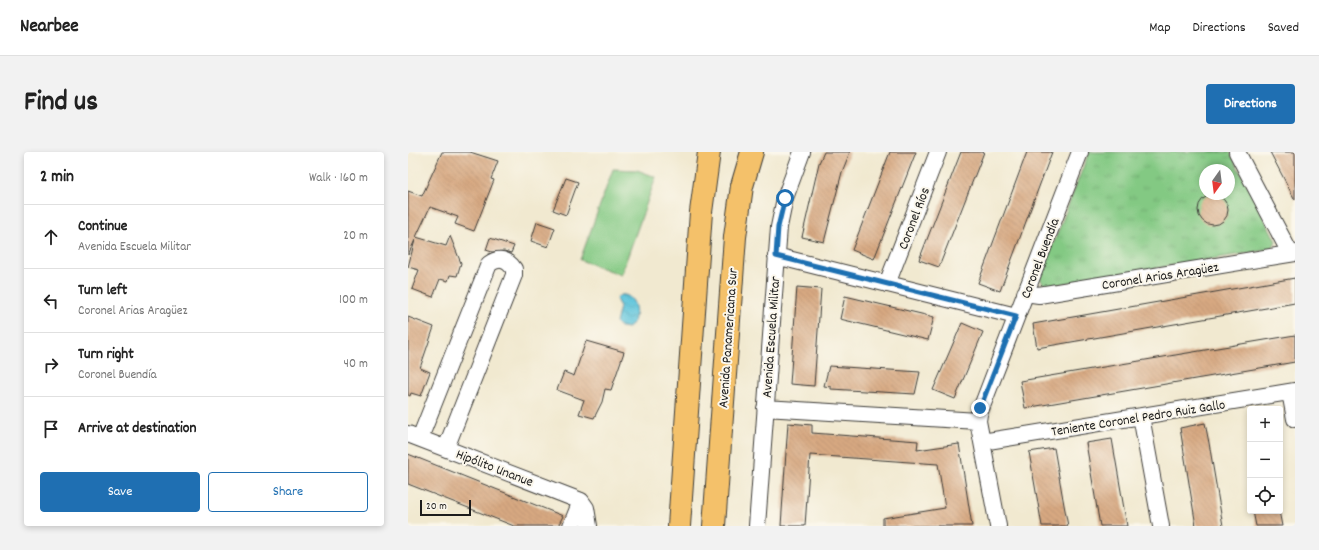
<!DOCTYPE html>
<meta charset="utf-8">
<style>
body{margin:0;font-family:Dekko,sans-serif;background:#f2f2f2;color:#222}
.controls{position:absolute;right:12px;bottom:12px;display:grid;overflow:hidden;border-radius:4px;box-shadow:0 2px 6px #0003}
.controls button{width:36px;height:36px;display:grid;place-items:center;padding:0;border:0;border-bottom:1px solid #e0e0e0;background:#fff;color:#222;font:20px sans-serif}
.compass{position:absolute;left:791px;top:12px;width:36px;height:36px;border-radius:50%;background:#fff;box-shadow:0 2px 6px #0003;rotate:194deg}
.scale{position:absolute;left:12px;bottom:10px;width:51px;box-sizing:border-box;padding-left:4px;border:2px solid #1c1c1c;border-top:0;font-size:11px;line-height:14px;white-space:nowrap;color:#1c1c1c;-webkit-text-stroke:3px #fbf7ec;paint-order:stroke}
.stop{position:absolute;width:12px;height:12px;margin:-9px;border:3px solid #1f6fb2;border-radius:50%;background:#fff}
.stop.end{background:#1f6fb2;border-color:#fff;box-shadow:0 1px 4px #0008}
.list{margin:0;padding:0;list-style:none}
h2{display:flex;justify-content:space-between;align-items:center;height:52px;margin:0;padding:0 16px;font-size:17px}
h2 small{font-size:13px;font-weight:400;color:#767676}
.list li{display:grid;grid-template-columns:26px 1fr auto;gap:12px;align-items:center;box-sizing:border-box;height:64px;padding:0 16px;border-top:1px solid #e0e0e0}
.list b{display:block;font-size:15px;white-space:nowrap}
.list p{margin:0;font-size:13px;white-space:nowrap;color:#767676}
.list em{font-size:13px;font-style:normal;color:#767676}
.actions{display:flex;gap:8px;padding:12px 16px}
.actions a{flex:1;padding:9px 0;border:1px solid #1f6fb2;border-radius:4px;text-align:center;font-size:14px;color:#1f6fb2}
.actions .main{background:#1f6fb2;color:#fff}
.icon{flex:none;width:22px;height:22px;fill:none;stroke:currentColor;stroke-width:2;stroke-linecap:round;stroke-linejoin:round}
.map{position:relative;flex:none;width:887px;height:374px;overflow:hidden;border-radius:4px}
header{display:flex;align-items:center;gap:24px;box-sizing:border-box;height:56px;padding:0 20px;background:#fff;border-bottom:1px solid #e0e0e0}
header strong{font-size:19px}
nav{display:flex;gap:22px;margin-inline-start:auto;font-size:14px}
.intro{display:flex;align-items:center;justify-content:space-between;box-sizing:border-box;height:96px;padding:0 24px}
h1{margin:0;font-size:28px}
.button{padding:10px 18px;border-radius:4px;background:#1f6fb2;color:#fff;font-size:14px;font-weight:700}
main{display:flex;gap:24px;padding:0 24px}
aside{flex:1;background:#fff;border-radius:4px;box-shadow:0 2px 6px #0003}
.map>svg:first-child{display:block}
.grass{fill:#83c983;stroke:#507250}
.park{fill:url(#park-tufts);stroke:#507250;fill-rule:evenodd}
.water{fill:url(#water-waves);stroke:#3d707c}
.building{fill:url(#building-back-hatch)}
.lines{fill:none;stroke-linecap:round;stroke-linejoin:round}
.minor-casing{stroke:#3c3b37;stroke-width:18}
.primary-casing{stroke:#3c3b37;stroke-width:24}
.minor{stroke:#fff;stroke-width:16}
.primary{stroke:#f4c16a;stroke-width:22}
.route{stroke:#1f6fb2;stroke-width:5}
.labels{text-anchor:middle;stroke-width:4;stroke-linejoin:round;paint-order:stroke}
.street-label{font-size:14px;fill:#1c1c1c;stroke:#fbf7ec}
</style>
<header>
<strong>Nearbee</strong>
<nav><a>Map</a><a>Directions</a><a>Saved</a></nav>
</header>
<div class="intro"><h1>Find us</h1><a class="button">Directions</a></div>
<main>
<aside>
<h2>2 min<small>Walk · 160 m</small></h2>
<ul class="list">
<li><svg class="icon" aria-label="ahead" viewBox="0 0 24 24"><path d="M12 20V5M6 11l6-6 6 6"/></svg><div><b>Continue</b><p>Avenida Escuela Militar</p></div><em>20 m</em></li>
<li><svg class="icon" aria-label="left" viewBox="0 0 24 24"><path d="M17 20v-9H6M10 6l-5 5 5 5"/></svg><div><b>Turn left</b><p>Coronel Arias Aragüez</p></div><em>100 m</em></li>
<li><svg class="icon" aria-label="right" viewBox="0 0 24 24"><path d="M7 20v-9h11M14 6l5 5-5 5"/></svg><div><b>Turn right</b><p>Coronel Buendía</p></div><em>40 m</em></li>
<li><svg class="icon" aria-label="arrive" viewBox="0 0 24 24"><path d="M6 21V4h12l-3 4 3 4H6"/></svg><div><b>Arrive at destination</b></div></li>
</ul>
<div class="actions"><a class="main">Save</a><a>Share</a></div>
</aside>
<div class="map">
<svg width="887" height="374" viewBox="0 0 887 374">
<defs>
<pattern id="park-tufts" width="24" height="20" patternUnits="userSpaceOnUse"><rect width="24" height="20" fill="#83c983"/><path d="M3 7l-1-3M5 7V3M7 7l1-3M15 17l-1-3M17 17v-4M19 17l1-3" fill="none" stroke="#71ac71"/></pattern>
<pattern id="water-waves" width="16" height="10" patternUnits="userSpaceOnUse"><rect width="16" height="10" fill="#5ec5dc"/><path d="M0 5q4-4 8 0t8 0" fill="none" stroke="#51a9bc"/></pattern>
<pattern id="building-back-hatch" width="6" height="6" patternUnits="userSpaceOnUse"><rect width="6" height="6" fill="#d7a881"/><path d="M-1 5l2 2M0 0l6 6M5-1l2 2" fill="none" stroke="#b8906f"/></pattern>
</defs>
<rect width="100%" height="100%" fill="#fbf7ec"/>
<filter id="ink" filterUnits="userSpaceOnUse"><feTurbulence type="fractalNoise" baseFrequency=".025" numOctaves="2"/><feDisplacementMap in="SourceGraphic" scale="8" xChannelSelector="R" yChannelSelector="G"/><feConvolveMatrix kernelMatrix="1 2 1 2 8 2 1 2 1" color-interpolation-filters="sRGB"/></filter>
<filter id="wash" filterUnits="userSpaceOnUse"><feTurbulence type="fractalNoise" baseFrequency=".012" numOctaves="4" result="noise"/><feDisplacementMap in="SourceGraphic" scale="16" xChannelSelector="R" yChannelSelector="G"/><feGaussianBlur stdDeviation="0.9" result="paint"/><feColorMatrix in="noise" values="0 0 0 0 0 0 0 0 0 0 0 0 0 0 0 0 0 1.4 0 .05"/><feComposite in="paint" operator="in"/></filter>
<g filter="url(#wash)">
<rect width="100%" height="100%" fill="#f1e9d0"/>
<path class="grass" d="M205 17 229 18 248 25 213 123 172 108Z"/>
<path class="park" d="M681 0H822L868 89 864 97 641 134 635 132 632 126ZM797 18H821V42H797Z"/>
<path class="water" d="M212 143C229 140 233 168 220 176L212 175 208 171 212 155 208 147Z"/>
<g id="blocks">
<path class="building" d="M34 0H62L90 9 83 27 86 28 66 79 47 72 50 65 22 55 8 85 38 94 42 84 53 111 49 124 42 123 40 129 32 127 25 145 4 137 11 118 0 115 7 88 0 103V39L14 44Z
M416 0H442L434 20 416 90 394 85 411 11Z
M482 0H508L466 107 444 98Z
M553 0H576L531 115 511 108Z
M619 0H644L592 139 570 131Z
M862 0H887V48Z
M158 26 170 30 158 63 145 58Z
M790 58a15 15 0 1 1 30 0a15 15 0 1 1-30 0Z
M129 70 147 76 140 95 123 89Z
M82 86 106 94 103 101 96 99 84 100 78 98Z
M887 126V151L629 196 625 172Z
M389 135 413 137 406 234 382 232Z
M437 144 526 165 520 188 432 167Z
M0 165 26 175 12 216 22 220 13 244 3 241 2 244 0 243Z
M554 171 575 180 547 247 525 238Z
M887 183V210L617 256 612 229Z
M178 189 216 200 203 238 197 237 194 250 186 266 171 262 176 248 149 238 156 220 166 224Z
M421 214 512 220 507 242 423 237V235L416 234Z
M380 271 404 273V281L510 289 509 298 551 292 564 374H475V366L537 356 530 312 402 303 397 374H373Z
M797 271 801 291 815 374H788L772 276Z
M704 287 719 374H692L678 291Z
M646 296 656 353 660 374H634L621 300Z
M0 302 155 364 150 374H106L0 332Z
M845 359H871L874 374H848Z"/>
</g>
</g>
<g filter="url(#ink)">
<use href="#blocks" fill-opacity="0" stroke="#3c3b37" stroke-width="1"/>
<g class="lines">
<g class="minor-casing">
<path id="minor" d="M829 0 882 101
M368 104 608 164
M479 132 530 0
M617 141 631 143 887 101
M882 240 887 267
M357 256 570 269
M733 264 753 374
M0 282 173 349 178 356 181 374
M12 286 81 112C91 105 99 107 106 117V123L38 296
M574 290 887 239
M163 374 173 349
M349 374 371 75 377 46 394 0
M590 374 570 269 571 262 672 0"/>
</g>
<g class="primary-casing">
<path id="primary" d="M271 374 293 60 301 0
M306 374 327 85 334 34 344 0"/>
</g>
<use href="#minor" class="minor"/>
<use href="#primary" class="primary"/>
</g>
</g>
<g class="lines" filter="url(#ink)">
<path class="route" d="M377 46 370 75 368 104 608 164 572 256"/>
</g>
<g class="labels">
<g class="street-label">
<text transform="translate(505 66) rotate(-69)" y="5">Coronel Ríos</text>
<text transform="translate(631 106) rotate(-69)" y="5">Coronel Buendía</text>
<text transform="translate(752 123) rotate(-9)" y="5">Coronel Arias Aragüez</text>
<text transform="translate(362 185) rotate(-86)" y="5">Avenida Escuela Militar</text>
<text transform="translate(319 186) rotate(-86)" y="5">Avenida Panamericana Sur</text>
<text transform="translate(730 265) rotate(-9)" y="5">Teniente Coronel Pedro Ruiz Gallo</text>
<text transform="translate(87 315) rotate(21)" y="5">Hipólito Unanue</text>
</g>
</g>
</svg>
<div class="controls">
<button>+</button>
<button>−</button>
<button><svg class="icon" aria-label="locate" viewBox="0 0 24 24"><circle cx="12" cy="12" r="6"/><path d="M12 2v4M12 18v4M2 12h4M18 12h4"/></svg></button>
</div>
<svg class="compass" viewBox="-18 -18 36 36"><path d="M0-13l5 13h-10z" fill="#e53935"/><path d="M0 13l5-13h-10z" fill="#767676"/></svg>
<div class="scale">20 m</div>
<div class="stop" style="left:377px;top:46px"></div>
<div class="stop end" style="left:572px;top:256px"></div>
</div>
</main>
